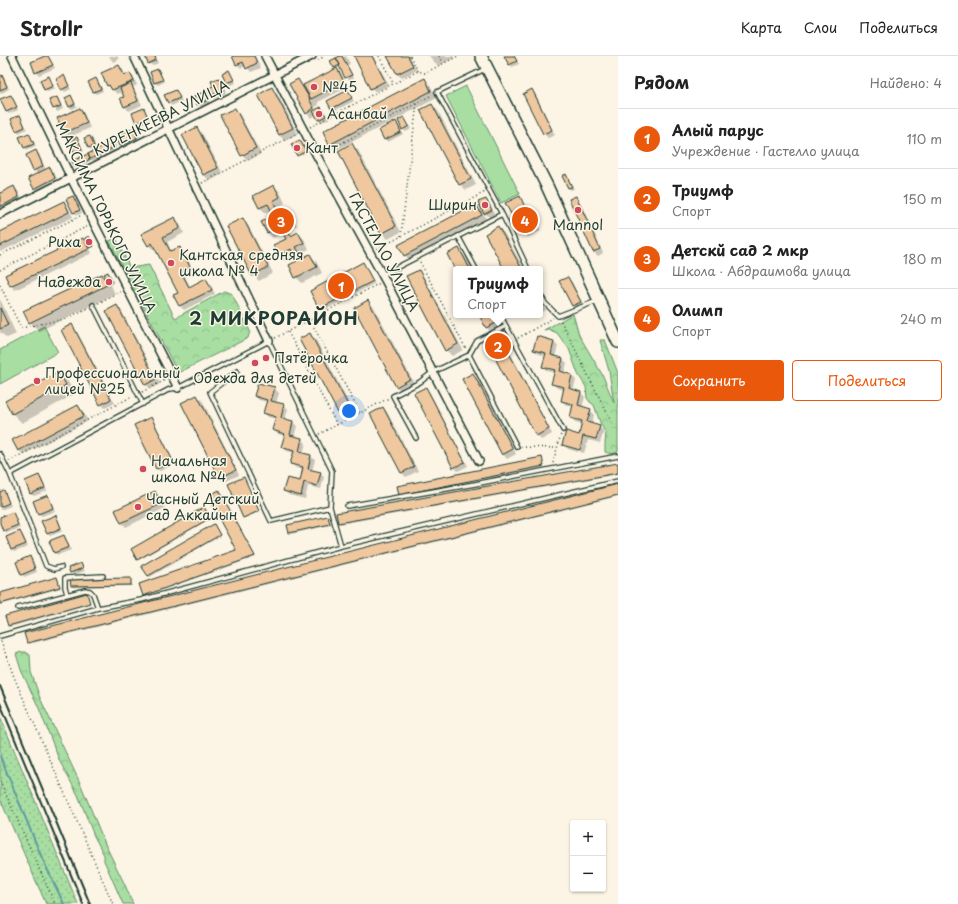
<!DOCTYPE html>
<html lang="ru">
<meta charset="utf-8">
<style>
body{margin:0;font-family:"Playpen Sans",sans-serif;background:#f2f2f2;color:#222}
.controls{position:absolute;right:12px;bottom:12px;display:grid;overflow:hidden;border-radius:4px;box-shadow:0 1px 3px #0004}
.controls button{width:36px;height:36px;display:grid;place-items:center;padding:0;border:0;border-bottom:1px solid #e0e0e0;background:#fff;color:#222;font:20px sans-serif}
.you{position:absolute;left:349px;top:355px;width:14px;height:14px;margin:-10px;border:3px solid #fff;border-radius:50%;background:#1a73e8;box-shadow:0 0 0 6px #1a73e833}
.badge{display:grid;place-items:center;width:26px;height:26px;border-radius:50%;background:#ea580c;color:#fff;font-size:13px;font-weight:700}
.pin{position:absolute;translate:-50% -50%;border:2px solid #fff;box-shadow:0 1px 4px #0006}
.popup{position:absolute;left:453px;top:210px;width:90px;height:52px;box-sizing:border-box;display:grid;place-content:center;border-radius:4px;background:#fff;filter:drop-shadow(0 1px 3px #0005);font-size:13px;white-space:nowrap;color:#767676}
.popup b{font-size:15px;color:#222}
.popup::after{content:'';position:absolute;left:50%;top:100%;margin-left:-8px;border:8px solid transparent;border-top-color:#fff}
.list{margin:0;padding:0;list-style:none}
h2{display:flex;justify-content:space-between;align-items:center;height:52px;margin:0;padding:0 16px;font-size:17px}
h2 small{font-size:13px;font-weight:400;color:#767676}
.list li{display:grid;grid-template-columns:26px 1fr auto;gap:12px;align-items:center;box-sizing:border-box;height:60px;padding:0 16px;border-top:1px solid #e0e0e0}
.list b{display:block;font-size:15px;white-space:nowrap}
.list p{margin:0;font-size:13px;white-space:nowrap;color:#767676}
.list em{font-size:13px;font-style:normal;color:#767676}
.actions{display:flex;gap:8px;padding:12px 16px}
.actions a{flex:1;padding:9px 0;border:1px solid #ea580c;border-radius:4px;text-align:center;font-size:14px;color:#ea580c}
.actions .main{background:#ea580c;color:#fff}
.map{position:relative;flex:none;width:618px;height:848px;overflow:hidden}
header{display:flex;align-items:center;gap:24px;box-sizing:border-box;height:56px;padding:0 20px;background:#fff;border-bottom:1px solid #e0e0e0}
header strong{font-size:19px}
nav{display:flex;gap:22px;margin-inline-start:auto;font-size:14px}
main{display:flex}
aside{flex:1;background:#fff}
.map>svg:first-child{display:block}
.grass{fill:url(#grass-dots);stroke:#648e6b}
.forest{fill:url(#forest-crowns);stroke:#648e6b}
.pitch{fill:#a8dea2;stroke:#648e6b}
.shadow{fill:#0003}
.lines{fill:none;stroke-linecap:round;stroke-linejoin:round}
.stream{stroke:#609ca0;stroke-width:2}
.building{fill:#f0c89f;stroke:#1f3d34}
.lane-casing{stroke:#1f3d34;stroke-width:6}
.street-casing{stroke:#1f3d34;stroke-width:10}
.primary-casing{stroke:#1f3d34;stroke-width:14}
.path{stroke:#1f3d34;stroke-width:1.5;stroke-dasharray:1 3;stroke-linecap:butt}
.lane{stroke:#fcf5e5;stroke-width:3.5}
.street{stroke:#fcf5e5;stroke-width:7}
.primary{stroke:#fcf5e5;stroke-width:11}
.rail{stroke:#1f3d34;stroke-width:2}
.poi-dot{fill:#d1495b;stroke:#fcf5e5;stroke-width:1.5}
.labels{text-anchor:middle;stroke-width:3;stroke-linejoin:round;paint-order:stroke}
.poi-label{font-size:14px;fill:#1f3d34;stroke:#fcf5e5;text-anchor:start}
.street-label{font-size:14px;fill:#1f3d34;stroke:#fcf5e5}
.district-label{font-size:18px;font-weight:bold;letter-spacing:1px;fill:#1f3d34;stroke:#fcf5e5}
</style>
<header>
<strong>Strollr</strong>
<nav><a>Карта</a><a>Слои</a><a>Поделиться</a></nav>
</header>
<main>
<div class="map">
<svg width="618" height="848" viewBox="0 0 618 848">
<defs>
<pattern id="grass-dots" width="8" height="8" patternUnits="userSpaceOnUse"><rect width="8" height="8" fill="#a8dea2"/><path d="M2 2h.1M6 6h.1" fill="none" stroke="#90bf8c" stroke-width="1.8" stroke-linecap="round"/></pattern>
<pattern id="forest-crowns" width="20" height="18" patternUnits="userSpaceOnUse"><rect width="20" height="18" fill="#a8dea2"/><path d="M2 6a3 3 0 1 1 6 0M12 15a3 3 0 1 1 6 0" fill="none" stroke="#90bf8c"/></pattern>
</defs>
<rect width="100%" height="100%" fill="#fcf5e5"/>
<filter id="ink" filterUnits="userSpaceOnUse"><feTurbulence type="fractalNoise" baseFrequency=".025" numOctaves="2"/><feDisplacementMap in="SourceGraphic" scale="8" xChannelSelector="R" yChannelSelector="G"/><feConvolveMatrix kernelMatrix="1 2 1 2 8 2 1 2 1" color-interpolation-filters="sRGB"/></filter>
<g filter="url(#ink)">
<path class="grass" d="M0 660 78 848H46L0 743Z"/>
<path class="forest" d="M116 182 130 212 149 209 175 262 224 235 232 238 250 275 248 282 178 317 109 185Z
M573 258 579 279 603 320 614 347 609 315 600 284H605L618 317V396C613 398 610 398 605 396V387L606 377 601 369 594 349 590 346 587 342 586 331 578 318 569 293 557 277 548 273 544 274Z
M21 596H26L30 599 31 616 40 642 81 729 106 790 125 829 133 848H123L106 809 104 805V799L94 780 78 739 60 706 38 650 21 614 16 598Z"/>
<path class="pitch" d="M466 30 520 138 501 147 446 40Z
M44 270 58 296 0 328V294Z"/>
<path class="shadow" d="M47 0 50 3 55 12 39 19 36 16Z
M109 0H117L119 3 113 6Z
M146 0H155L158 7 152 10Z
M233 0H255L261 12 251 16 246 10 241 12 237 8Z
M346 0 350 8 347 9 354 22 349 24 340 10 336 13 332 5Z
M355 0H373L389 29 376 36 371 32Z
M388 0H409L417 14 402 22 397 18Z
M429 0H453L454 2 438 10Z
M505 0H515L519 8 512 11Z
M119 10 123 14 126 20 130 18 134 22 137 29 133 31 142 49 129 55 125 51 121 43 125 41 123 36 117 38 108 29Z
M336 13 341 17 348 31 318 46 319 49 315 51 316 55 321 52 328 63 322 66 316 58 311 62 307 57 298 24 303 30Z
M157 14 160 16 164 26 158 29 155 27 151 17Z
M229 16 236 27 230 29 223 18Z
M2 20 5 23 9 33 0 38V21Z
M48 21 55 33 47 36 45 33Z
M63 21 71 33 65 36 62 33Z
M96 23 99 26 103 35 96 38 93 36Z
M219 23 221 26 226 37 214 43 208 33 215 30Z
M424 24 430 29 437 42 336 94 330 88Z
M272 33 278 39 298 78 285 85 279 79Z
M176 35 182 45 171 50 166 40Z
M347 35 354 45 334 55 328 45Z
M532 35 536 39 555 79 548 82 544 78 525 38Z
M204 37 210 47 201 51 198 48Z
M11 40 13 42 18 54 9 58 7 56Z
M71 40 77 51 72 53 69 51Z
M56 42 59 44 63 53 57 56 50 44Z
M432 49 438 55 476 129 466 134 460 128Z
M80 53 84 57 90 72 69 81 65 77 58 62Z
M144 53 146 56 150 64 140 69 137 66Z
M234 53 240 59 261 98 248 105 242 99Z
M20 60 22 63 27 73 19 77 17 74Z
M404 62 411 73 406 76 403 73Z
M396 67 403 78 388 86 385 83Z
M133 73 139 76H137L140 81 138 82 139 85 124 92 121 89Z
M197 73 203 79 223 118 210 125 204 119 184 80Z
M29 78 31 81 36 90 27 94 25 91Z
M90 81 93 83 96 92 92 94 89 92 85 83Z
M77 82 79 85 84 96 78 98 75 96 71 85Z
M112 86 117 94 94 105 92 104 77 111 76 110Z
M301 86 306 96 299 100 298 99Z
M352 89 358 94 401 176 388 183 382 177Z
M36 95 39 98 46 114 50 112 54 116 59 127 39 136 35 132 38 118 34 114Z
M566 119 568 122 574 133 571 134 569 132Z
M274 130 280 136 285 147 278 151 281 157 287 154 292 160 297 169 289 174 293 180 298 177 304 183 309 193 301 197 304 202 310 199 316 205 322 217 302 227 296 221 299 205 296 199 285 205 279 199 287 183 284 176 273 182 267 176 275 160 272 154 266 157 260 152 254 140Z
M14 131 18 135 23 145 3 155 0 152V138Z
M73 141 82 157 77 159 74 156Z
M519 141 526 152 527 151 532 156 541 175 528 181 524 177 516 160H514L511 158Z
M576 141 580 146 603 197 598 200 593 196Z
M486 144 490 148 495 159 490 162 485 157 480 147Z
M64 146 68 151 73 161 0 196V177Z
M476 149 482 155 487 165 410 205 405 199Z
M174 162 179 166 184 177 167 186 172 196 179 192 184 196 194 216 185 220 190 231 206 223 210 228 215 238 184 254 180 250 175 240 179 238 156 192 153 193 148 189Z
M242 163 248 169 273 217 259 225 253 219Z
M498 171 504 177 524 213H505Z
M89 182 94 191 90 193 92 197 15 234 11 230 6 219 83 183 89 189Z
M458 193 467 202 473 213 456 214 448 198Z
M363 208 375 227 323 255 311 235Z
M418 215 424 221 463 294 452 300 446 294Z
M109 218 113 227 111 229 115 238 39 275 30 266 102 219 107 225Z
M568 222 572 226 584 250 577 254 573 249Z
M0 243 16 278 7 282 0 276Z
M540 243 546 254 540 257Z
M368 246 374 251 415 329 402 336 396 330Z
M117 250 121 254 160 328 150 333 146 329 107 255Z
M480 259H497L506 275 503 277 512 292 494 302 493 301 495 281 487 272Z
M72 269 76 274 115 347 105 352 101 348Z
M310 278 316 284 354 357 344 363 339 357 300 283Z
M554 286 558 290 555 301 563 303 567 307 564 318 572 320 576 324 573 335 581 337 585 341 582 352 590 354 594 358 592 369 599 371 604 375 600 387 588 384 584 397 580 396 584 382H582L578 396 568 393 564 389 580 380 583 368 575 366 571 362 574 351 566 349 562 345 564 334 557 332 553 328 555 317 548 315 543 311 546 300 539 298 534 294Z
M509 298 513 302 552 378 541 384 537 379Z
M59 317 68 326 75 338 22 367 13 358 6 345Z
M473 319 478 323 516 398 507 403 503 398Z
M274 332 279 337 276 347 284 349 288 353 285 364 293 366 297 370 294 381 302 383 306 387 303 398 311 400 315 404 312 415 320 417 324 421 321 433 308 430 305 443 289 439 284 435 300 426 304 414 296 412 292 408 294 397 287 395 282 391 285 380 278 378 273 374 276 363 268 361 264 357 267 346 259 344 255 340Z
M425 332 430 337 468 410 458 415 454 411Z
M197 340 202 344 239 419 224 426 220 422 183 347Z
M78 350 82 354 88 365 23 399 19 394Z
M383 352 387 356 418 415 406 421 402 417 371 358Z
M151 362 154 365 175 408 160 415 157 413 136 370Z
M542 402 544 411 401 439 400 438Z
M618 408V418L340 468 339 467Z
M39 420 42 423 47 435 34 440 31 438Z
M244 423 259 456 245 462 244 461Z
M618 429V440L29 588 28 587 25 578Z
M4 435 6 438 11 450 0 454V437Z
M154 436 159 440 165 452 126 471 122 467 116 455Z
M220 437 256 501 145 540 144 539 238 494Z
M48 441 50 443 55 455 42 460 39 458 34 446Z
M205 453 210 463 139 504 138 503Z
M12 457 15 460 20 472 7 477 4 474 0 462Z
M56 460 58 463 63 475 50 480 47 477Z
M328 461 331 469 291 478 290 477 288 470Z
M215 470 220 480 150 521 149 520 143 510Z
M20 477 23 479 28 491 14 496 12 494Z
M64 480 66 482 71 494 58 499 55 497 50 485Z
M30 501 33 504 37 516 24 521 22 518Z
M81 508 85 515 74 519 71 516Z
M57 522 61 532 0 549V538Z
M131 523 132 530 73 531 72 530Z
M88 539 90 548 10 571 9 570Z"/>
<g class="lines">
<path class="stream" d="M0 700 42 802 64 848"/>
</g>
<path class="building" d="M45 0H48L53 9 35 17 31 6Z
M145 0H155L156 4 148 8Z
M232 0H254L257 7 246 13 243 6 236 9Z
M340 0H342L352 19 345 22 339 10 340 9 336 2Z
M354 0H372L385 25 370 33Z
M387 0H408L413 10 397 18Z
M504 0H514L517 5 509 9Z
M336 2 340 9 334 12 330 5Z
M119 9 124 19 130 17 134 25 112 34 109 29 107 30 101 17Z
M337 12 344 26 311 43 303 29Z
M158 13 163 24 154 27 150 16Z
M229 14 234 24 226 27 222 18Z
M2 19 7 31 0 34V20Z
M64 19 69 30 61 34 56 23Z
M49 20 53 30 44 34 40 24Z
M96 22 101 33 93 36 88 26Z
M219 22 224 34 210 40 207 33 213 30 211 25Z
M425 22 431 35 329 89 323 75Z
M298 23 310 43H309L314 52 306 58 289 28Z
M131 27 138 45 124 51 120 42 124 41 120 32Z
M272 31 293 72 279 79 258 39Z
M532 33 552 74 543 78 523 38Z
M176 34 180 42 168 47 164 39Z
M348 34 352 42 331 53 327 45Z
M204 36 208 44 197 49 194 40Z
M11 39 17 51 6 56 0 43Z
M71 39 75 48 69 51 65 42Z
M57 41 61 50 53 53 49 44Z
M432 48 471 123 459 129 420 54Z
M321 51 326 60 318 64 313 55Z
M80 52 87 67 64 77 57 62Z
M144 52 148 62 136 67 132 57Z
M235 52 256 92 241 100 220 59Z
M20 59 25 71 16 75 11 63Z
M404 61 409 70 402 74 398 64Z
M396 65 401 76 384 84 379 74Z
M197 71 218 112 203 119 182 79Z
M133 72 134 75 137 74 139 78 136 79 137 82 120 90 116 80Z
M29 77 34 88 24 92 19 81Z
M90 80 94 90 88 92 84 82Z
M77 81 82 93 74 96 69 85Z
M300 84 306 95 297 100 291 88Z
M112 85 115 91 90 103 88 98Z
M352 87 396 170 381 178 338 95Z
M36 94 43 110 33 115 26 99Z
M88 98 90 103 83 107 81 101Z
M81 101 83 107 75 111 72 105Z
M50 111 55 122 34 133 28 122Z
M566 118 572 131 568 132 562 120Z
M274 129 280 141 273 145 279 157 287 153 292 163 284 168 291 180 298 176 304 187 296 191 302 202 310 198 317 211 295 222 289 209 297 205 291 193 278 200 273 189 286 183 279 170 267 177 261 166 274 160 268 148 259 152 253 140Z
M14 130 19 141 0 151V137Z
M73 140 80 154 73 157 66 143Z
M520 140 525 151 511 158 505 147Z
M576 140 600 193 593 196 569 143Z
M486 143 492 154 484 158 478 146Z
M64 145 69 156 0 190V176Z
M476 148 482 159 404 200 398 189Z
M528 150 538 171 523 178 513 157Z
M175 161 180 172 163 181 170 195 180 191 190 211 181 216 189 231 206 222 212 234 179 250 173 239 178 237 152 187 148 190 141 178Z
M243 162 268 211 252 220 226 170Z
M498 170 522 213H504L485 178Z
M89 180 94 190 90 192 85 182Z
M83 182 89 193 10 230 5 219Z
M459 192 470 213H456V216L447 198Z
M363 206 373 225 319 253 310 235Z
M419 214 458 288 445 295 406 220Z
M108 216 113 226 109 228 104 218Z
M102 218 107 229 29 267 23 255Z
M568 221 581 246 572 250 559 225Z
M368 244 410 323 396 331 354 252Z
M117 249 156 323 145 329 106 255Z
M0 252 8 269 0 273Z
M479 259H494L498 266 486 272Z
M72 268 111 343 100 349 61 274Z
M504 275 512 291 492 301 484 286Z
M310 277 349 351 338 357 299 283Z
M537 280 554 285 551 299 563 302 560 315 572 319 569 332 581 336 578 349 591 353 587 366 600 370 596 383 583 380 580 394 562 389 566 375 579 379 582 365 570 362 573 348 561 345 564 331 551 328 555 314 542 311 546 297 533 294Z
M509 297 549 373 536 380 496 304Z
M59 316 66 329 12 358 5 345Z
M473 317 513 393 502 399 462 323Z
M258 327 275 331 271 345 284 348 281 362 293 365 290 379 302 382 299 396 311 399 308 413 321 416 317 430 304 426 301 440 283 435 287 422 300 425 303 411 290 408 294 395 281 391 285 378 272 374 276 361 263 357 267 344 254 340Z
M426 331 465 406 453 412 414 337Z
M197 339 236 414 219 422 181 347Z
M78 349 84 360 18 395 12 384Z
M383 351 414 411 401 417 370 358Z
M151 361 173 405 156 413 134 369Z
M542 401 544 410 399 439 397 430Z
M618 407V417L338 467 336 457Z
M39 419 45 432 30 438 25 425Z
M244 421 259 455 243 462 228 428Z
M618 428V439L27 587 24 577Z
M4 434 9 447 0 451V436Z
M219 434 255 500 143 540 139 528 236 494 207 441Z
M155 435 161 448 121 467 115 454Z
M48 439 53 452 38 458 33 445Z
M204 451 210 462 137 504 131 493Z
M13 456 18 469 3 475 0 467V461Z
M56 459 61 472 47 478 41 465Z
M328 460 330 468 289 477 287 469Z
M214 468 220 479 148 520 141 510Z
M20 475 26 488 11 494 6 481Z
M64 479 69 491 54 497 49 485Z
M30 500 35 513 21 519 16 506Z
M81 507 83 512 70 517 68 512Z
M57 521 60 531 0 548V537Z
M131 522V529L71 530 70 523Z
M87 537 90 547 8 570 5 560Z"/>
<g class="lines">
<g class="lane-casing">
<path id="lane" d="M485 13 437 36 502 158
M458 180 476 213
M382 219 502 158 528 213
M540 237 545 247 558 260 597 245
M93 249 143 348
M500 259 563 374
M469 299 477 285 506 270
M237 315 210 336 271 465 330 451
M416 382 393 340 420 326 433 316 469 299 517 391
M0 398 10 418 46 510 54 513 61 511
M10 418 170 333 178 332 269 285 332 415 330 451 341 490
M347 450 475 428 618 400
M67 538 65 531V522L103 520
M18 552 85 534 90 535 93 538 98 552
M0 580 98 552 141 544 341 490 618 425"/>
</g>
<g class="street-casing">
<path id="street" d="M12 0 74 128 178 332
M134 0 269 285
M265 0 317 100 385 224 479 405
M0 158 312 0"/>
</g>
<g class="primary-casing">
<path id="primary" d="M481 0 547 130 618 286"/>
</g>
<path class="path" d="M379 0 393 27
M410 0 418 15
M439 0 443 7
M318 4 325 0
M310 71 418 15 425 17 458 0
M323 97 432 39
M202 127 298 77
M401 180 417 47
M377 193 485 136
M0 199 82 159
M420 206 466 293
M0 214 88 170
M0 229 21 272 65 263 88 252
M98 247 122 235
M310 264 360 357
M561 265 613 369
M288 276 337 369
M275 282 380 227
M518 282 553 262
M142 336 167 323
M319 378 389 342
M521 391 557 392
M9 405 133 340
M553 407 561 378
M1 585 14 621 113 848
M0 725 55 848"/>
<use href="#lane" class="lane"/>
<use href="#street" class="street"/>
<use href="#primary" class="primary"/>
<path class="rail" d="M0 630 90 848
M0 647 83 848"/>
</g>
</g>
<g class="poi-dot">
<circle cx="314" cy="31" r="4"/>
<circle cx="319" cy="58" r="4"/>
<circle cx="297" cy="92" r="4"/>
<circle cx="485" cy="149" r="4"/>
<circle cx="578" cy="154" r="4"/>
<circle cx="89" cy="186" r="4"/>
<circle cx="171" cy="207" r="4"/>
<circle cx="109" cy="226" r="4"/>
<circle cx="266" cy="302" r="4"/>
<circle cx="255" cy="307" r="4"/>
<circle cx="37" cy="325" r="4"/>
<circle cx="143" cy="413" r="4"/>
<circle cx="138" cy="451" r="4"/>
</g>
<g class="labels">
<g class="poi-label">
<text x="322" y="36">№45</text>
<text x="327" y="63">Асанбай</text>
<text x="305" y="97">Кант</text>
<text x="477" y="154" text-anchor="end">Ширин</text>
<text x="578" y="174" text-anchor="middle">Mannol</text>
<text x="81" y="191" text-anchor="end">Риха</text>
<text x="179" y="204">Кантская средняя<tspan x="179" dy="16">школа № 4</tspan></text>
<text x="101" y="231" text-anchor="end">Надежда</text>
<text x="274" y="307">Пятёрочка</text>
<text x="45" y="322">Профессиональный<tspan x="45" dy="16">лицей №25</tspan></text>
<text x="255" y="327" text-anchor="middle">Одежда для детей</text>
<text x="151" y="410">Начальная<tspan x="151" dy="16">школа №4</tspan></text>
<text x="146" y="448">Часный Детский<tspan x="146" dy="16">сад Аккайын</tspan></text>
</g>
<g class="street-label">
<text transform="translate(161 62) rotate(-27)" y="5">КУРЕНКЕЕВА УЛИЦА</text>
<text transform="translate(106 161) rotate(64)" y="5">МАКСИМА ГОРЬКОГО УЛИЦА</text>
<text transform="translate(384 196) rotate(62)" y="5">ГАСТЕЛЛО УЛИЦА</text>
</g>
<g class="district-label">
<text x="274" y="269">2 МИКРОРАЙОН</text>
</g>
</g>
</svg>
<div class="controls">
<button>+</button>
<button>−</button>
</div>
<div class="you"></div>
<div class="pin badge" style="left:341px;top:230px">1</div>
<div class="pin badge" style="left:498px;top:290px">2</div>
<div class="popup"><b>Триумф</b>Спорт</div>
<div class="pin badge" style="left:281px;top:165px">3</div>
<div class="pin badge" style="left:525px;top:164px">4</div>
</div>
<aside>
<h2>Рядом<small>Найдено: 4</small></h2>
<ul class="list">
<li><span class="badge">1</span><div><b>Алый парус</b><p>Учреждение · Гастелло улица</p></div><em>110 m</em></li>
<li><span class="badge">2</span><div><b>Триумф</b><p>Спорт</p></div><em>150 m</em></li>
<li><span class="badge">3</span><div><b>Детскй сад 2 мкр</b><p>Школа · Абдраимова улица</p></div><em>180 m</em></li>
<li><span class="badge">4</span><div><b>Олимп</b><p>Спорт</p></div><em>240 m</em></li>
</ul>
<div class="actions"><a class="main">Сохранить</a><a>Поделиться</a></div>
</aside>
</main>
